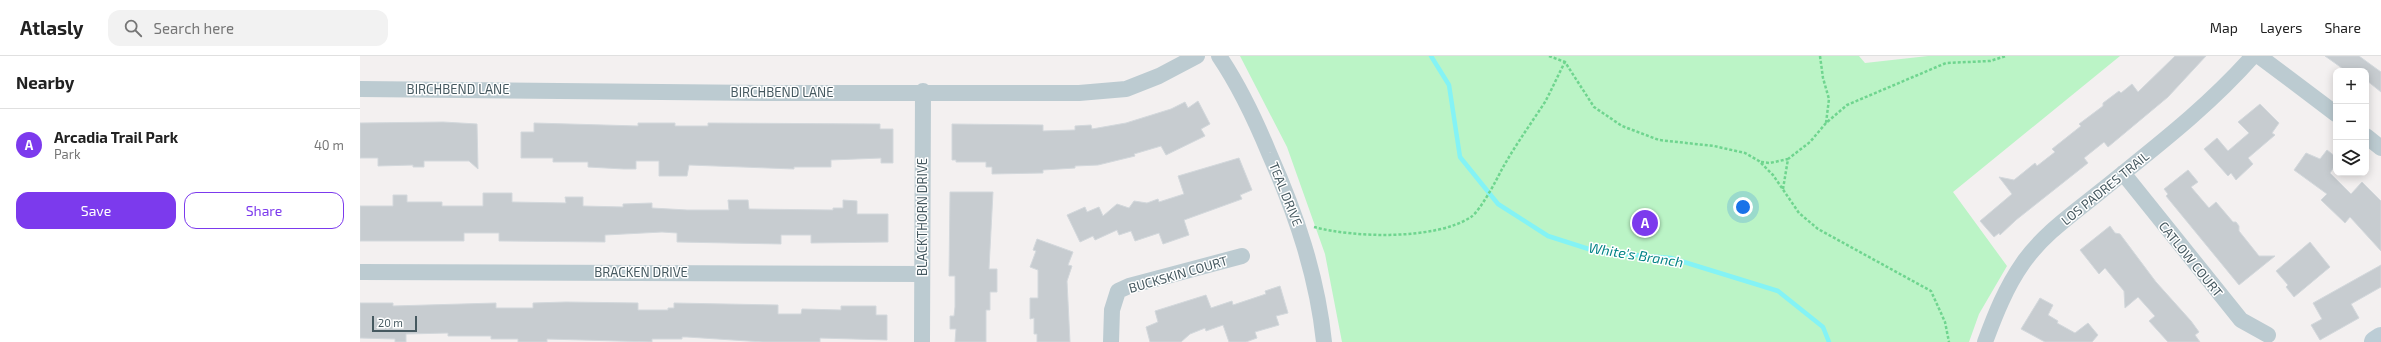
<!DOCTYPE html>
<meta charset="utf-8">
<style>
body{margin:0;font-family:"Exo 2",sans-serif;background:#f2f2f2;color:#222}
.controls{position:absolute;right:12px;top:12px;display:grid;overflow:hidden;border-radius:8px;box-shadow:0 2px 10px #0003}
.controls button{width:36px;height:36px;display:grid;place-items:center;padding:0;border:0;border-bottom:1px solid #e0e0e0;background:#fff;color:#222;font:20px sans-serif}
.scale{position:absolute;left:12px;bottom:10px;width:45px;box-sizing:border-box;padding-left:4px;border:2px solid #465960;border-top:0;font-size:11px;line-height:14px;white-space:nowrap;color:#465960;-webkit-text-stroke:3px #fff;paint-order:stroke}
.you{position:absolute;left:1383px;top:151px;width:14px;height:14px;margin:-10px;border:3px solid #fff;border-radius:50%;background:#1a73e8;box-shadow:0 0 0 6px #1a73e833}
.badge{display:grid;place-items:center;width:26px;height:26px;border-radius:50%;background:#7c3aed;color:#fff;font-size:13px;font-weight:700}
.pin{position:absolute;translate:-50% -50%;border:2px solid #fff;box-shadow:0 1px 4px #0006}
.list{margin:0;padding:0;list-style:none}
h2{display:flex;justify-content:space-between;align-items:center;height:52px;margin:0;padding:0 16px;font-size:17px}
h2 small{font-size:13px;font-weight:400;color:#767676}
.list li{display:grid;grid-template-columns:26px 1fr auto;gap:12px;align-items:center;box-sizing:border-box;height:72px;padding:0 16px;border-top:1px solid #e0e0e0}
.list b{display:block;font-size:15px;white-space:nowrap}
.list p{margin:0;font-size:13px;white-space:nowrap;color:#767676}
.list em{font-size:13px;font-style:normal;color:#767676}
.actions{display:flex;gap:8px;padding:12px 16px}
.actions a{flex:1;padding:9px 0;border:1px solid #7c3aed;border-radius:12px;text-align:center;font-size:14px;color:#7c3aed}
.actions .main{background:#7c3aed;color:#fff}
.icon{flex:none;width:22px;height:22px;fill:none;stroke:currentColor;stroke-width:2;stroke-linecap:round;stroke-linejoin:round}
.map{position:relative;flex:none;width:2021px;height:286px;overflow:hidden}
header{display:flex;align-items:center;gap:24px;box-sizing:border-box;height:56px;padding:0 20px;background:#fff;border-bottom:1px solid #e0e0e0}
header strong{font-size:19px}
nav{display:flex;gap:22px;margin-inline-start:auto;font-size:14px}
.search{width:280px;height:36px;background:#f2f2f2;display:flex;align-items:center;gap:10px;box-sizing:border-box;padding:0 14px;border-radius:12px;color:#767676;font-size:15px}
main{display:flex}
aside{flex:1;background:#fff}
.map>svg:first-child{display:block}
.green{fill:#bbf4c6}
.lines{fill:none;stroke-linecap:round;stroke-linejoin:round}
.stream{stroke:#84f3f5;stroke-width:4.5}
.building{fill:#c7ccd0;stroke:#d3d8dc}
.path{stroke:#6fd58f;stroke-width:2.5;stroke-dasharray:3 2;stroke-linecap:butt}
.street{stroke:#bccbd1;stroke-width:16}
.secondary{stroke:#bccdd6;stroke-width:22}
.labels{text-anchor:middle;stroke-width:3;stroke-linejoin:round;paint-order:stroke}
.street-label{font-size:13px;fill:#465960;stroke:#fff}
.water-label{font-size:14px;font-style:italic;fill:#058487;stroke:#fff}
</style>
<header>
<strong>Atlasly</strong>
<div class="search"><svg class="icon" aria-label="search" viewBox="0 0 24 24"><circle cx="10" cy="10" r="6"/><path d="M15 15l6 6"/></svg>Search here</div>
<nav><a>Map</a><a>Layers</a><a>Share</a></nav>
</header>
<main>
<aside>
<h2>Nearby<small></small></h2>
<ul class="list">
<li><span class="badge">A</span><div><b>Arcadia Trail Park</b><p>Park</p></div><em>40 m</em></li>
</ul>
<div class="actions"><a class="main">Save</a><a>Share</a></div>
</aside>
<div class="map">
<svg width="2021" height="286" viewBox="0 0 2021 286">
<rect width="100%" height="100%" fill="#f3f0f0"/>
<path class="green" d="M880 0H1499L1505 7 1568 0H1760L1593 136 1647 210 1619 258 1609 286H982L965 198 927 91Z"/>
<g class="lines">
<path class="stream" d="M1071 0 1089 29 1100 101 1138 148 1188 180 1238 196 1311 202 1418 235 1463 271 1469 286"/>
</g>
<path class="building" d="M1815 0H1846L1808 41 1748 91 1744 86 1724 102 1728 107 1656 164 1640 179 1639 177 1634 181 1620 165 1652 138 1639 121 1654 124 1675 107 1677 110 1695 96 1692 93 1721 70 1719 68 1743 50V47L1759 35 1761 37 1772 28 1778 36Z
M1965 0H1999L2021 16V36L2006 24V15H1986Z
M838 45 850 68 841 73 845 80 806 99 801 90 774 98 775 100 738 109 715 110V112L683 114V117L632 118V111H626V106H596V104H592V68L683 69V75L715 74V70L731 69 732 73 766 67 811 53 825 46 828 52Z
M1900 48 1919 67 1912 77 1915 79 1888 102 1893 108 1876 124 1871 117 1868 120 1844 93 1857 82 1868 95 1889 77 1878 66Z
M83 66 117 68 118 113 109 105H64V111H53V109L18 110V102H0V67Z
M174 67 278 70V67H315V70H348V67L520 68V73H533V107H521V102L471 104V111H434V113L329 109 327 120H299V105H276V113H264L228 111V106H193V102H161V76H174Z
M1967 94 1976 101V108L1970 117 1991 138 2002 126 2021 145V195L1990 161 1985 167 1961 144 1967 138 1934 114 1946 97 1960 103Z
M879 102 892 134 880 139 882 143 824 164 829 179 803 188 799 177 775 185 771 175 759 179 757 174 735 184 733 180 720 186 707 159 725 151 727 156 739 151 743 160 757 148 769 152 774 145 787 147 798 143 799 146 824 138 818 120Z
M1828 114 1838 126 1831 131 1849 152 1856 146 1873 166H1876L1879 170V175L1899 200H1915L1879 229 1806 140 1808 138 1804 133Z
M590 136H633L629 213H637V236H630V254H626V286H595L596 273H590V260H594L595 251V220H589Z
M123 137H152V146L206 147 205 141H223V150L263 151V148L292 147V152L327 154H369L368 144H388L389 153 473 154V152H483V144L497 145V158H528V186L451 187V179H421V188L317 186V177L302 176 245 179V186L139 185V177H104V185H0V150H33V139H47V146H82V150H123Z
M1750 170 1755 177 1760 178 1796 226 1831 265 1839 276 1835 279 1840 286H1808L1789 265 1795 260 1778 241 1765 252 1764 235 1745 212 1739 218 1720 194Z
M677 183 713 196 708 209 712 210 707 225 710 286H677V278H674V262L670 263V242H678V214L670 211 676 195 673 194Z
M1950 186 1970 211 1934 241 1926 231 1928 229 1916 215Z
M2021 209V231L1991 248 1999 262 1960 284 1951 269 1962 263 1953 247Z
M920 230 928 257 916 260 919 269 895 276 897 282 886 286H869L863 269 846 275 845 272 830 278 821 286H790L786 271 798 266 795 255 846 239 851 252 872 245 873 249 906 238 905 235Z
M1680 242 1693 249 1688 259 1698 265 1697 267 1715 277 1728 267 1738 279 1732 286H1685L1661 273Z
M206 246 278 247V254H308V252H314V247L418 249V258H441L442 253 481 254V250H516V259H527V284L460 282V286H403L327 281H322V283H292V286L187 283V286H158V283H131V280H88V277L46 278V286H35V283L0 282V247H33V250L136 247V252H173V247Z"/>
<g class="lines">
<path class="path" d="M1189 0 1205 6 1234 51 1262 70 1299 84 1354 90 1385 97 1399 105 1413 119 1439 157 1458 173 1571 235 1585 266 1589 286
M1460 0 1463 22 1469 43 1466 67
M1401 106 1410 107 1428 103
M1423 133 1428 103 1450 86 1466 67 1487 49 1586 7 1630 5 1646 0
M954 171C995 182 1076 184 1111 161 1120 155 1136 125 1141 115 1154 91 1170 69 1185 46 1192 33 1198 19 1205 6"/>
<path class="street" d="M859 0C880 31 895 63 909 97 936 158 957 219 964 286
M1899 0 1976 58
M0 33 406 37H719L766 33 799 20 837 0
M2006 80 2021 92
M1763 117 1881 264 1908 279
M0 216 562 218
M562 286 563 35
M751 286 752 254 758 235 769 230 882 200
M1625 286C1635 259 1646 231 1663 207 1683 178 1714 157 1741 135 1794 92 1847 52 1893 0"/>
<path class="secondary" d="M2015 286 2021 282"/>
</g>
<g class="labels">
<g class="street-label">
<text x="98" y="38">BIRCHBEND LANE</text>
<text x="422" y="41">BIRCHBEND LANE</text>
<text transform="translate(1745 132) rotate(-39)" y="5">LOS PADRES TRAIL</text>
<text transform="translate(926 138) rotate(68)" y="5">TEAL DRIVE</text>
<text transform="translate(562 161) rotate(-90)" y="5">BLACKTHORN DRIVE</text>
<text transform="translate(1831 203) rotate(51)" y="5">CATLOW COURT</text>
<text x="281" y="221">BRACKEN DRIVE</text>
<text transform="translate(818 218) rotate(-16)" y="5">BUCKSKIN COURT</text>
</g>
<g class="water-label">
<text transform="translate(1276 199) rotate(9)" y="5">White's Branch</text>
</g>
</g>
</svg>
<div class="controls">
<button>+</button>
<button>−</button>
<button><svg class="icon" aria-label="layers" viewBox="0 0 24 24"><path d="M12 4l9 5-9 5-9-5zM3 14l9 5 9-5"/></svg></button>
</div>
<div class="scale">20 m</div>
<div class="you"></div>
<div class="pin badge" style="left:1285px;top:167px">A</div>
</div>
</main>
